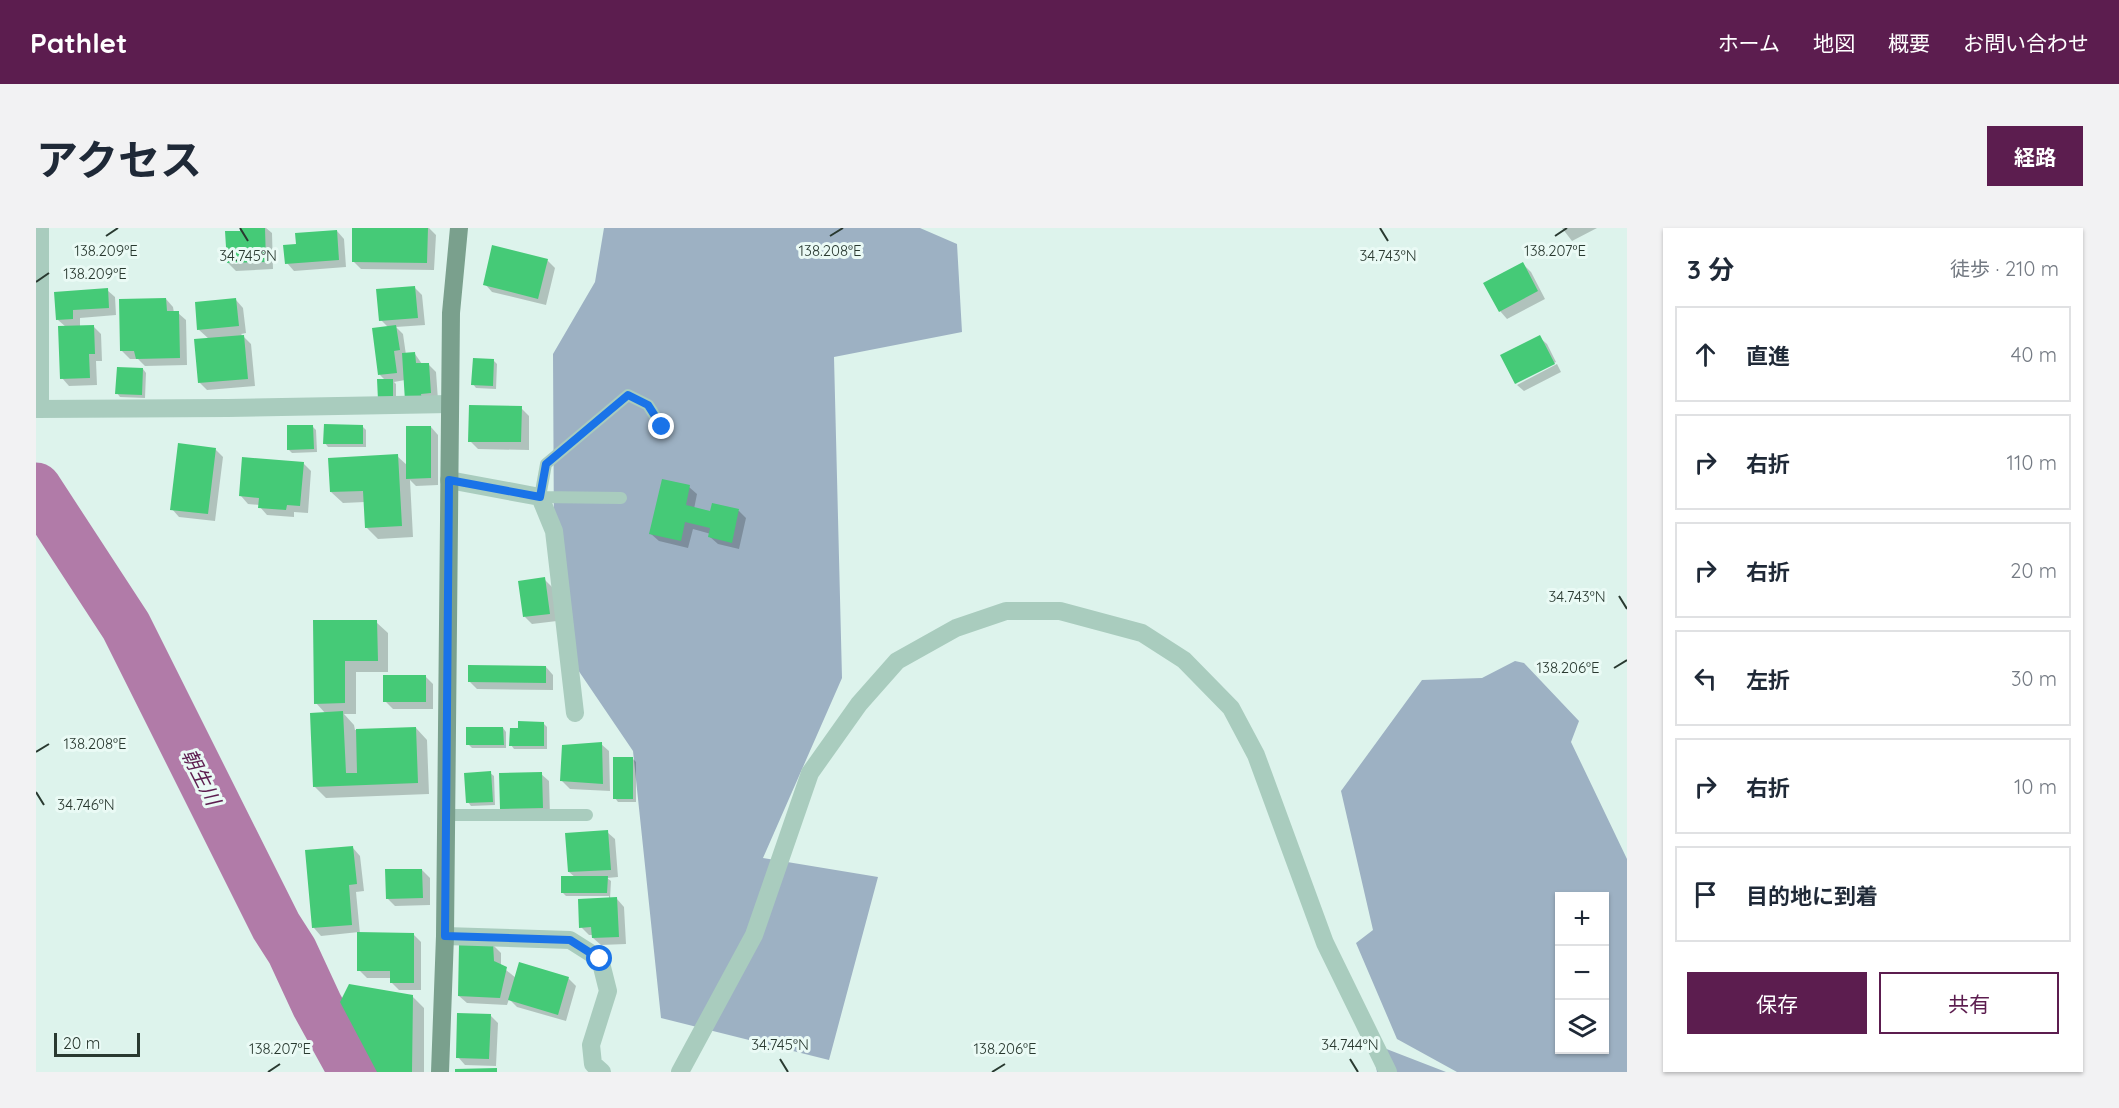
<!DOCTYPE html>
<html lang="ja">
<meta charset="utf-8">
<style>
body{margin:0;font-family:Quicksand,"Noto Sans JP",sans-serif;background:#f2f2f3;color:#1f2937}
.controls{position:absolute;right:18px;bottom:18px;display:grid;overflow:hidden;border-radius:0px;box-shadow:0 2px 4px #0004}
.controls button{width:54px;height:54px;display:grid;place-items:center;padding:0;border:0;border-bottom:2px solid #e0e1e3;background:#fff;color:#1f2937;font:30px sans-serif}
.scale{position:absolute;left:18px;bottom:15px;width:86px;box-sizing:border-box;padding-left:6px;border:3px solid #293930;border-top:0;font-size:16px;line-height:21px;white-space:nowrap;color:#293930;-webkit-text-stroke:4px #eafaf5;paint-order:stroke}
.stop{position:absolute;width:18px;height:18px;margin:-14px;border:4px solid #1a73e8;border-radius:50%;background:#fff}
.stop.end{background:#1a73e8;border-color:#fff;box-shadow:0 2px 6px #0008}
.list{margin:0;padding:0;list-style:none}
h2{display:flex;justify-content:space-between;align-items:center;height:78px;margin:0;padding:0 24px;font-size:26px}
h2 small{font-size:20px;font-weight:400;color:#747a83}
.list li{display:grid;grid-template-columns:39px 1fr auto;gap:18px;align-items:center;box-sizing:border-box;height:96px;margin:0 12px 12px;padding:0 12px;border:2px solid #e0e1e3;border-radius:0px}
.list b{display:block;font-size:22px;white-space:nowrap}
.list em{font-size:20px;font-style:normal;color:#747a83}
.actions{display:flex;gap:12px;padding:18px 24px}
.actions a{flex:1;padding:14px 0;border:2px solid #5c1d4f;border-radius:0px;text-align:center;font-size:21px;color:#5c1d4f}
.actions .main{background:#5c1d4f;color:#fff}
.icon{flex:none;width:33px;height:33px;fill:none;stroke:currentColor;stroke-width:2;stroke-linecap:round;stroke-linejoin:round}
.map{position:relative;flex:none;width:1591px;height:844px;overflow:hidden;border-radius:0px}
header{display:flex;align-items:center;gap:36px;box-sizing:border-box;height:84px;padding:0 30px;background:#5c1d4f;color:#fff}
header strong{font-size:28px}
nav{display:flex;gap:33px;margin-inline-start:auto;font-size:21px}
.intro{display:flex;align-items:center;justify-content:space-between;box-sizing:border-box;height:144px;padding:0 36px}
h1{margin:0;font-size:42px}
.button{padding:15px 27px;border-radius:0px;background:#5c1d4f;color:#fff;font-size:21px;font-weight:700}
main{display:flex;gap:36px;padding:0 36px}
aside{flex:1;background:#fff;border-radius:0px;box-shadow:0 2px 4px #0004}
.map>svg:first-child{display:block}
.green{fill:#9db1c3;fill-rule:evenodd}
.shadow{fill:#0003}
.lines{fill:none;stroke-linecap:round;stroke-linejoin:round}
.river{stroke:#b17ba8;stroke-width:51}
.building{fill:#45ca77}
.lane{stroke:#a9ccbe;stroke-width:12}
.street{stroke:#a9ccbe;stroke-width:18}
.secondary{stroke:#7aa08d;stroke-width:18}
.route{stroke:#1a73e8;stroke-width:8}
.ticks{fill:none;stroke:#293930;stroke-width:2}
.labels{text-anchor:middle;stroke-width:6;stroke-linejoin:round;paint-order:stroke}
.water-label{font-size:20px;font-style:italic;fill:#5c1d4f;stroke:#eafaf5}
.ticks-label{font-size:15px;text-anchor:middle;fill:#293930;stroke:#eafaf5;stroke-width:6;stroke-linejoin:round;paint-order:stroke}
</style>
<header>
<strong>Pathlet</strong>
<nav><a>ホーム</a><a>地図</a><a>概要</a><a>お問い合わせ</a></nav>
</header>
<div class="intro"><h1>アクセス</h1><a class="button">経路</a></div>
<main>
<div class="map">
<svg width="1591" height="844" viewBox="0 0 1591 844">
<rect width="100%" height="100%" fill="#ddf3ec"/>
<path class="green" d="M568 0H884L921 16 926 104 798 129 806 450 727 630 842 649 793 832 625 790 597 523 540 439 518 313 517 126 559 54Z
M1479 433 1488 435 1543 493 1535 514 1591 631V844H1421L1361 811 1320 715 1337 702 1305 563 1386 452 1446 450ZM1524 668H1568V822H1524Z
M1335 815 1410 844H1341Z"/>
<path class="shadow" d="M206 0H230L236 5 237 41 200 43 192 35 206 4Z
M318 0H393L400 7 398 42 325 41 317 33Z
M1526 0H1561L1536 13Z
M301 3 308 11 310 39 258 43 251 35 261 17Z
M511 32 519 40 510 77 456 64 449 56Z
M1487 36 1495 44 1509 71 1471 91 1464 83Z
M378 59 386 67 389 97 360 99 367 106 370 127 379 126 386 136H392L400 144 402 172 393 180 369 152 358 154 360 156V175L349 152 344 147 352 99 345 92Z
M71 62 79 69 80 87 44 90V99H58L65 106 66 133H60L61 157 33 158 26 150 30 99 22 92 20 65Z
M130 71 137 79 138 85H142L150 92 151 137 109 138 102 131H94L86 123Z
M200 72 207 80 210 105 205 106 215 116 219 158 171 162 163 154 173 111 162 101Z
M1503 109 1511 116 1520 134 1481 154V156L1466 128Z
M457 132 461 136 460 161 440 160 437 156Z
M1521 136 1525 144 1488 163 1481 157Z
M107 141 110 145 109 170 84 169 81 165Z
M485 180 493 188V222L442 221 434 213Z
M326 198 330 202V219H292L289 215Z
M277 199 280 202 281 224 256 225 252 221Z
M395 199 402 207V257L380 258 374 252 377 309 342 311 331 300 329 274 307 275 295 264 361 228 372 238Z
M179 221 187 229 179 293 143 289 136 281Z
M267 235 275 243 272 285 258 284V289L231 287 224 279V277L212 276 205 268Z
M653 259 661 266 658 281 675 285 703 283 710 290 703 321 682 316 674 309 675 306 657 301 652 320 623 313 615 306Z
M508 351 516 359 521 393 496 396 489 389Z
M279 394H340L352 405V444H320V486H308L318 497 319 502 380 500 391 512 393 566 290 570 278 558 290 486 280 475Z
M510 439 517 447V462L441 461 434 454Z
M390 449 397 456V481H357L349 473Z
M507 495 511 499V521H478L475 517 484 501Z
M467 500 470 504V520H436L432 516Z
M565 516 573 523 574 563 534 561 526 553Z
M596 530 600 534V574H582L579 570Z
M454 545 458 548 459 577 435 578 432 574Z
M505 546 513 553 514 588H473L465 580Z
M571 604 579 611 582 649 571 650 575 653 574 671H581L588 679 590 716 565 717 557 710V707H553L545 699 573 671V668H530L527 665 540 650 533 644Z
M317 620 324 628 328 663 320 664 324 706H377L385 714V762H363L355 754V750H331L323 742V704L285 708 278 700Z
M386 642 394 650V677L359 678 351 670Z
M457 717 465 725V738L480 750H532L540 758 530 793 481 779 473 771 471 777 431 775 423 768Z
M376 768 388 780V844H343Z
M454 787 462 795 460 838 429 837 422 829Z"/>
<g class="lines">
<path class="river" d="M0 260 90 398 240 698 256 723 281 777 318 844"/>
</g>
<path class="building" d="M204 0H229L230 34 191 35 189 3H204Z
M316 0H392L391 35 316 34Z
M301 2 303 32 249 36 247 17 260 16 259 5Z
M456 17 512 31 502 71 447 57Z
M1487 34 1502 63 1463 84 1447 55Z
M379 58 382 90 343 93 340 61Z
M72 60 73 80 37 82V91L20 92 18 64Z
M130 70 131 83H143L144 130 100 131 98 123H84L83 71Z
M200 70 203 98 161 102 159 74Z
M58 97 59 126H53L54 150 24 151 22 98Z
M360 97 364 122 358 123 361 145 342 147 336 100Z
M208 107 212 151 162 155 158 111Z
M1504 107 1519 136 1479 156 1464 127Z
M379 124 380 135H393L395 165 385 166 386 172 369 173 366 125Z
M437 130 458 131 457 158 435 157Z
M81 139 107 140 106 167 79 166Z
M341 151H357V172H342Z
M433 177 486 178 485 214H432Z
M288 196 327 197V216H287Z
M251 197H277L278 221 251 222Z
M370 198H395V250L370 251Z
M142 215 180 220 172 286 134 282Z
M362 226 366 298 329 300 327 263 294 264 292 230Z
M206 229 268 234 264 278 251 277 250 282 222 280 223 270 203 268Z
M626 251 654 257 650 277 674 283 676 275 703 281 696 315 672 309 674 300 649 294 645 313 613 306Z
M509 349 514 386 487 389 482 353Z
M277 392H341L342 433H309V475L278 476Z
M432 437 510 438V455L432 454Z
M347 447H390V474H347Z
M307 483 310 545H321L320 501 380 499 382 555 277 559 274 485Z
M482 493 508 494V518H473L474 500H482Z
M430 499H467L468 517H430Z
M566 514 567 556 524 553 526 517Z
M577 529H597V571H577Z
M455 543 457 574 430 575 428 545Z
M506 544 507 580 464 581 463 545Z
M572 602 575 642 532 644 529 605Z
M317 618 321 656 313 657 316 697 276 700 269 622Z
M349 641H386L387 670 350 671Z
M525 648H572L571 665H525Z
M581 669 583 709 556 710 555 699 543 700 542 671Z
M321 704 378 705V755H354V743H321Z
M457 715 458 733 471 739 464 770 422 768 423 717Z
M483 734 533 749 522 787 472 772Z
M313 756 377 767 376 844H341L304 774Z
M421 785 455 786 453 831 420 830Z
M461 840V844H419V841Z"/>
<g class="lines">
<path class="lane" d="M585 270 504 269 510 236 592 167 612 177 626 199
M411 587H551"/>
<path class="street" d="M4 0V181
M0 181 192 180 414 176
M413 252 504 269 518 303 539 485
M409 708 534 712 564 731 572 763 555 817 557 836 566 844
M644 844 718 707 774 545 823 476 861 433 920 400 970 383H1024L1106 405 1148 432 1195 480 1220 527 1289 715 1352 844"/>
<path class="secondary" d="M404 844 409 708 415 85 423 0"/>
</g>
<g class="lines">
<path class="route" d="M564 731 534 712 409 708 413 252 504 269 510 236 592 167 612 177 626 199"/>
</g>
<path class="ticks" d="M204 0 212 13M1344 0 1352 13M70 8 82 0M794 8 807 0M1519 8 1531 0M0 54 13 45M1583 368 1591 381M1578 440 1591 432M0 524 13 516M0 564 8 577M744 831 752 844M1314 831 1322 844M232 844 244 836M956 844 969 836"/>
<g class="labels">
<g class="water-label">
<text transform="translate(165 549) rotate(63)" y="7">朝生川</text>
</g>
</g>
<g class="ticks-label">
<text x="70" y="28">138.209°E</text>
<text x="794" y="28">138.208°E</text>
<text x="1519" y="28">138.207°E</text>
<text x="212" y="33">34.745°N</text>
<text x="1352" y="33">34.743°N</text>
<text x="59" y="51">138.209°E</text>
<text x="1541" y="374">34.743°N</text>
<text x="1532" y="445">138.206°E</text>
<text x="59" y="521">138.208°E</text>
<text x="50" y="582">34.746°N</text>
<text x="744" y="822">34.745°N</text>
<text x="1314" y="822">34.744°N</text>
<text x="244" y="826">138.207°E</text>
<text x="969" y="826">138.206°E</text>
</g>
</svg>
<div class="controls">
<button>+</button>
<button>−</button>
<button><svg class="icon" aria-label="layers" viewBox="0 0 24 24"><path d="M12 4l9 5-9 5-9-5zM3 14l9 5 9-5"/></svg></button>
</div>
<div class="scale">20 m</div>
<div class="stop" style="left:564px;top:731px"></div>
<div class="stop end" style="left:626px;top:199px"></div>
</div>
<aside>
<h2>3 分<small>徒歩 · 210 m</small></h2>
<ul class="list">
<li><svg class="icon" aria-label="ahead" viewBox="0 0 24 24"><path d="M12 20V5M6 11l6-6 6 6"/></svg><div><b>直進</b></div><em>40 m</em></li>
<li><svg class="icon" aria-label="right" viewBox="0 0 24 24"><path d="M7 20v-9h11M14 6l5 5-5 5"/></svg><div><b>右折</b></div><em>110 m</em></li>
<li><svg class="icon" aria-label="right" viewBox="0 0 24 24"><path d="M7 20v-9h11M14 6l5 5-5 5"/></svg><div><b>右折</b></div><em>20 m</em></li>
<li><svg class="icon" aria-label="left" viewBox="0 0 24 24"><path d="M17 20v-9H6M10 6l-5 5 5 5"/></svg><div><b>左折</b></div><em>30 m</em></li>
<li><svg class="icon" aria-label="right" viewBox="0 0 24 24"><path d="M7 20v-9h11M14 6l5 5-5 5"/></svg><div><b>右折</b></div><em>10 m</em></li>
<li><svg class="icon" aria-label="arrive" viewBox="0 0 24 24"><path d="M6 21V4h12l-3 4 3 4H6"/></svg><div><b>目的地に到着</b></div></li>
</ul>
<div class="actions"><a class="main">保存</a><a>共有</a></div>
</aside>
</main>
